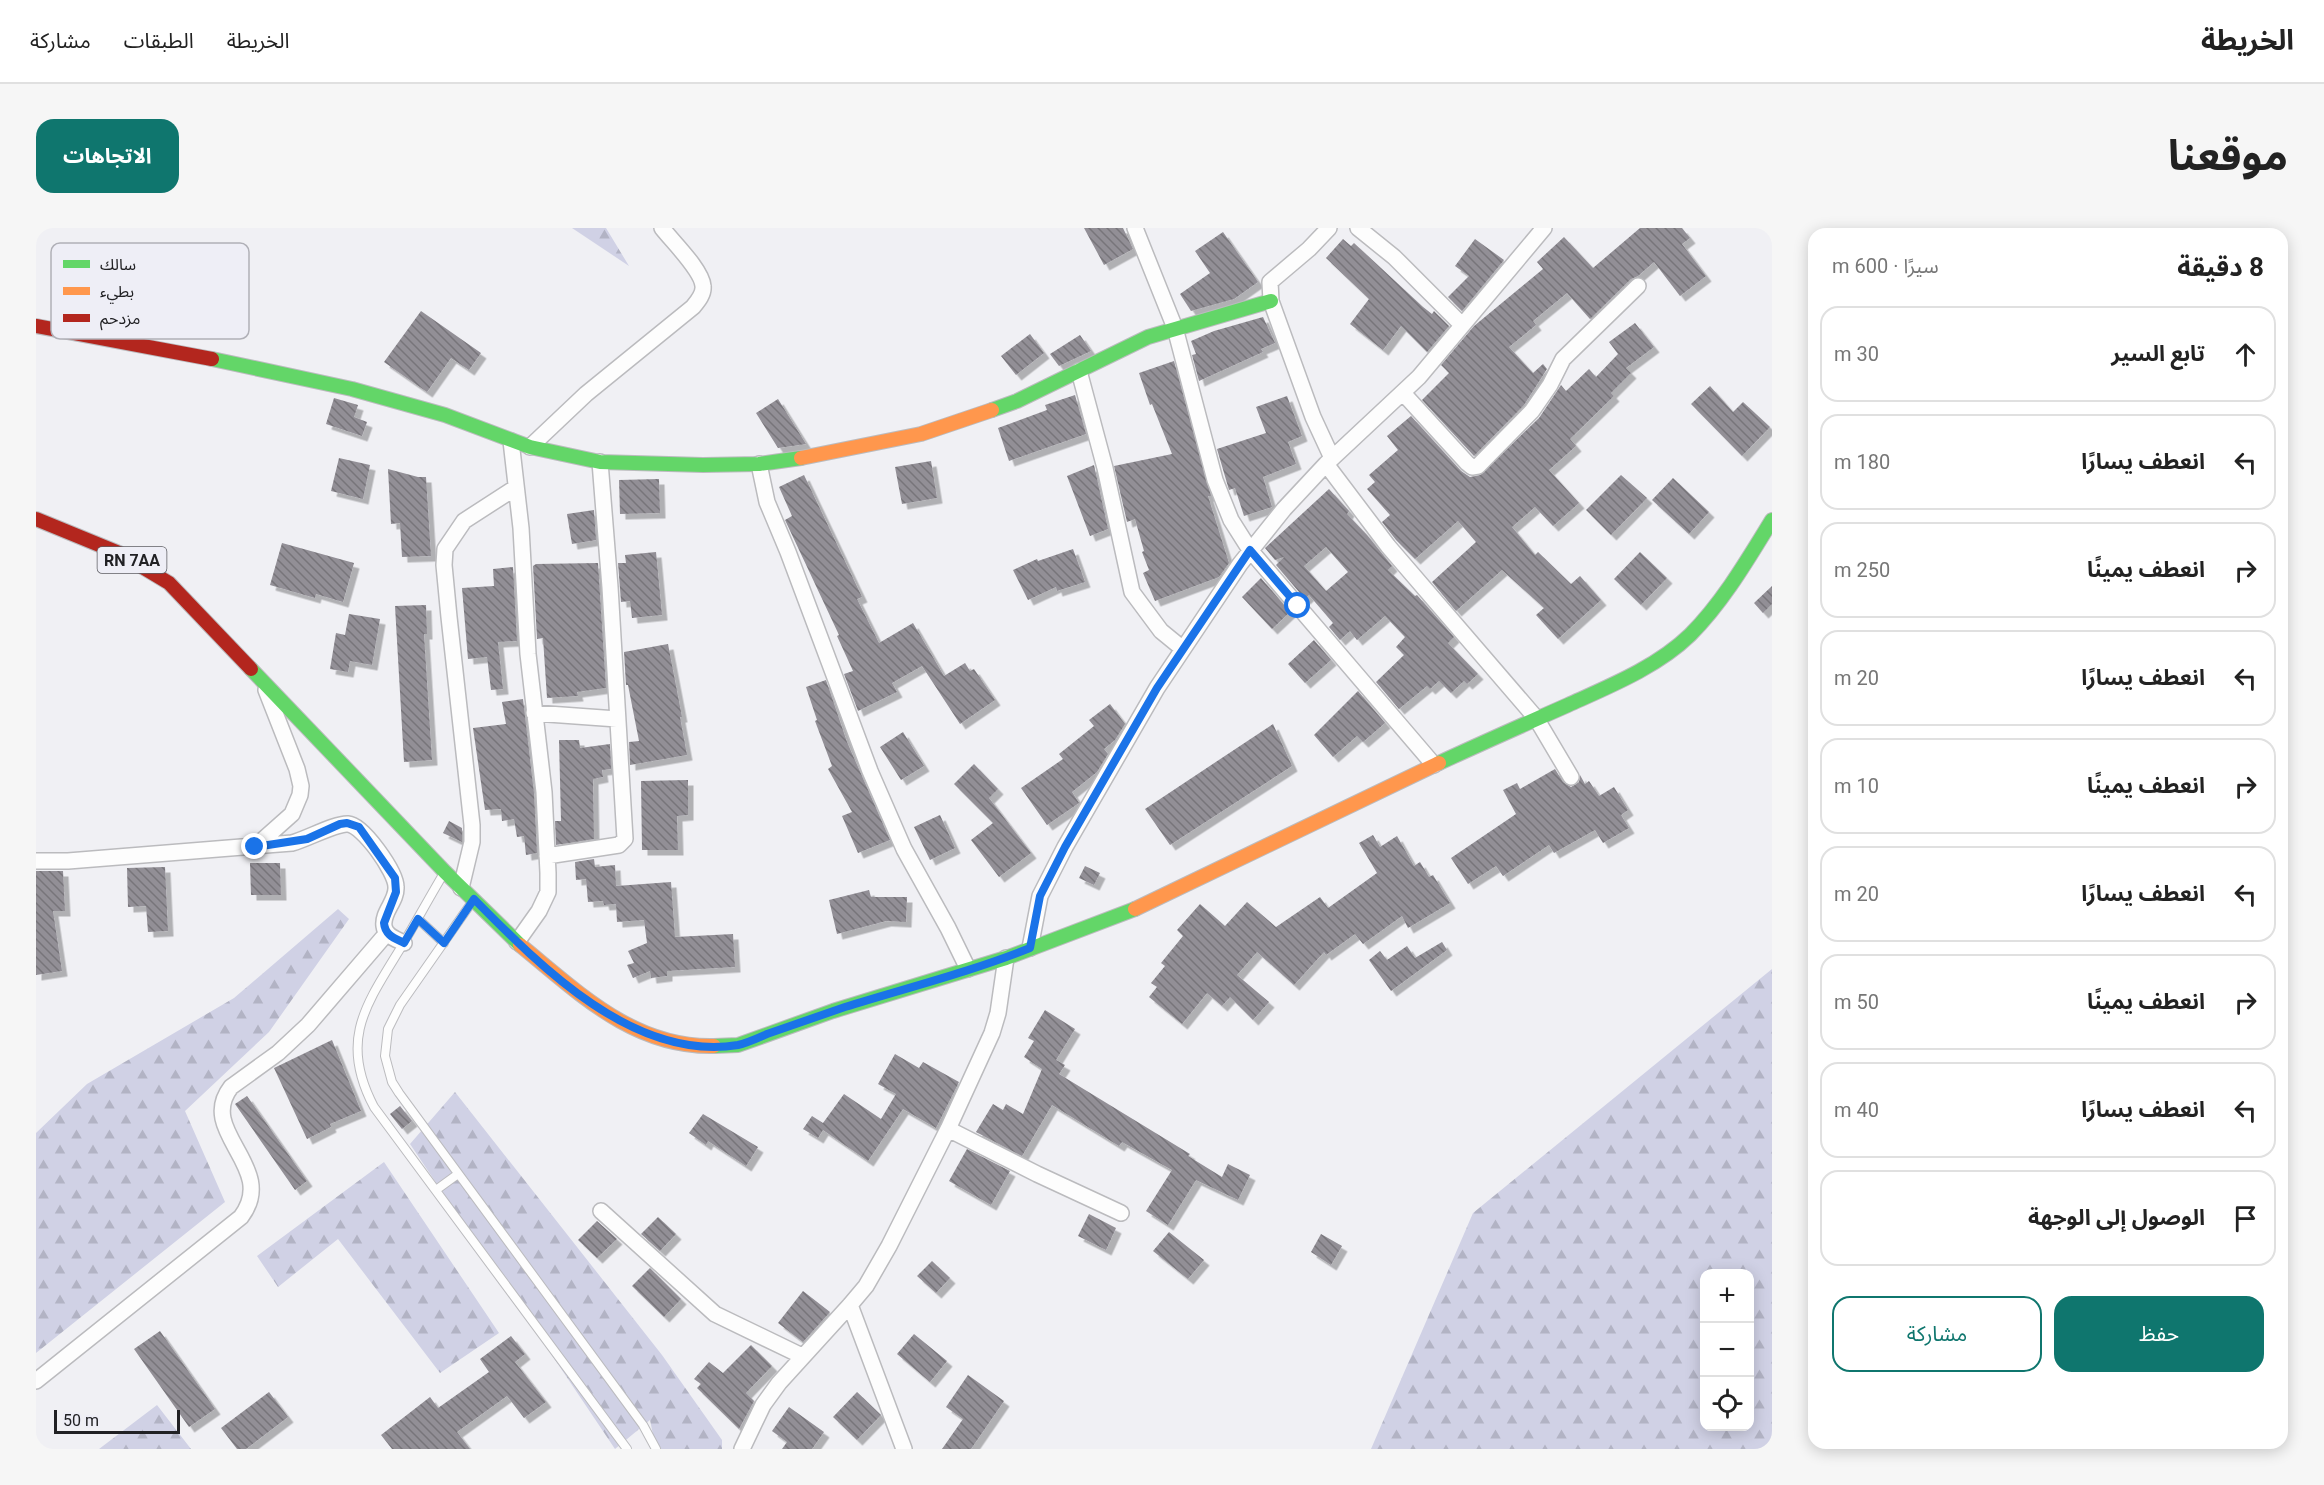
<!DOCTYPE html>
<html lang="ar">
<meta charset="utf-8">
<style>
body{margin:0;font-family:Roboto,"Noto Sans Arabic",sans-serif;background:#f6f6f6;color:#222;direction:rtl}
.controls{position:absolute;right:18px;bottom:18px;display:grid;overflow:hidden;border-radius:12px;box-shadow:0 3px 15px #0003}
.controls button{width:54px;height:54px;display:grid;place-items:center;padding:0;border:0;border-bottom:2px solid #e0e0e0;background:#fff;color:#222;font:30px sans-serif}
.scale{position:absolute;left:18px;bottom:15px;width:126px;box-sizing:border-box;padding-left:6px;border:3px solid #212124;border-top:0;font-size:16px;line-height:21px;white-space:nowrap;color:#212124;-webkit-text-stroke:4px #eeeef6;paint-order:stroke}
.stop{position:absolute;width:18px;height:18px;margin:-14px;border:4px solid #1a73e8;border-radius:50%;background:#fff}
.stop.end{background:#1a73e8;border-color:#fff;box-shadow:0 2px 6px #0008}
.list{margin:0;padding:0;list-style:none}
h2{display:flex;justify-content:space-between;align-items:center;height:78px;margin:0;padding:0 24px;font-size:26px}
h2 small{font-size:20px;font-weight:400;color:#767676}
.list li{display:grid;grid-template-columns:39px 1fr auto;gap:18px;align-items:center;box-sizing:border-box;height:96px;margin:0 12px 12px;padding:0 12px;border:2px solid #e0e0e0;border-radius:18px}
.list b{display:block;font-size:22px;white-space:nowrap}
.list em{font-size:20px;font-style:normal;color:#767676}
.actions{display:flex;gap:12px;padding:18px 24px}
.actions a{flex:1;padding:14px 0;border:2px solid #0f766e;border-radius:18px;text-align:center;font-size:21px;color:#0f766e}
.actions .main{background:#0f766e;color:#fff}
.icon{flex:none;width:33px;height:33px;fill:none;stroke:currentColor;stroke-width:2;stroke-linecap:round;stroke-linejoin:round}
.map{position:relative;flex:none;width:1736px;height:1221px;overflow:hidden;direction:ltr;border-radius:18px}
header{display:flex;align-items:center;gap:36px;box-sizing:border-box;height:84px;padding:0 30px;background:#fff;border-bottom:2px solid #e0e0e0}
header strong{font-size:28px}
nav{display:flex;gap:33px;margin-inline-start:auto;font-size:21px}
.intro{display:flex;align-items:center;justify-content:space-between;box-sizing:border-box;height:144px;padding:0 36px}
h1{margin:0;font-size:42px}
.button{padding:15px 27px;border-radius:18px;background:#0f766e;color:#fff;font-size:21px;font-weight:700}
main{display:flex;gap:36px;padding:0 36px}
aside{flex:1;background:#fff;border-radius:18px;box-shadow:0 3px 15px #0003}
.map>svg:first-child{display:block}
.forest{fill:url(#forest-firs);fill-rule:evenodd}
.building{fill:url(#building-back-hatch);fill-rule:evenodd;filter:url(#shadow)}
.lines{fill:none;stroke-linecap:round;stroke-linejoin:round}
.lane-casing{stroke:#bbbbbe;stroke-width:10}
.street-casing{stroke:#bbbbbe;stroke-width:18}
.fast-casing{stroke:#bbbbbe;stroke-width:16}
.slow-casing{stroke:#bbbbbe;stroke-width:16}
.jam-casing{stroke:#bbbbbe;stroke-width:16}
.lane{stroke:#fdfdfd;stroke-width:8}
.street{stroke:#fdfdfd;stroke-width:15}
.fast{stroke:#63d668;stroke-width:14}
.slow{stroke:#ff974d;stroke-width:14}
.jam{stroke:#b3261e;stroke-width:14}
.route{stroke:#1a73e8;stroke-width:8}
.labels{text-anchor:middle;stroke-width:6;stroke-linejoin:round;paint-order:stroke}
.shield{fill:#eeeef6;stroke:#5e5e63;stroke-width:1.5}
.shield-label{font-size:16px;font-weight:bold;fill:#212124}
.key{fill:#eeeef6;stroke:#b0b0b7;stroke-width:1.5}
.key-label{font-size:16px;fill:#212124}
</style>
<header>
<strong>الخريطة</strong>
<nav><a>الخريطة</a><a>الطبقات</a><a>مشاركة</a></nav>
</header>
<div class="intro"><h1>موقعنا</h1><a class="button">الاتجاهات</a></div>
<main>
<aside>
<h2>8 دقيقة<small>سيرًا · 600 m</small></h2>
<ul class="list">
<li><svg class="icon" aria-label="ahead" viewBox="0 0 24 24"><path d="M12 20V5M6 11l6-6 6 6"/></svg><div><b>تابع السير</b></div><em>30 m</em></li>
<li><svg class="icon" aria-label="left" viewBox="0 0 24 24"><path d="M17 20v-9H6M10 6l-5 5 5 5"/></svg><div><b>انعطف يسارًا</b></div><em>180 m</em></li>
<li><svg class="icon" aria-label="right" viewBox="0 0 24 24"><path d="M7 20v-9h11M14 6l5 5-5 5"/></svg><div><b>انعطف يمينًا</b></div><em>250 m</em></li>
<li><svg class="icon" aria-label="left" viewBox="0 0 24 24"><path d="M17 20v-9H6M10 6l-5 5 5 5"/></svg><div><b>انعطف يسارًا</b></div><em>20 m</em></li>
<li><svg class="icon" aria-label="right" viewBox="0 0 24 24"><path d="M7 20v-9h11M14 6l5 5-5 5"/></svg><div><b>انعطف يمينًا</b></div><em>10 m</em></li>
<li><svg class="icon" aria-label="left" viewBox="0 0 24 24"><path d="M17 20v-9H6M10 6l-5 5 5 5"/></svg><div><b>انعطف يسارًا</b></div><em>20 m</em></li>
<li><svg class="icon" aria-label="right" viewBox="0 0 24 24"><path d="M7 20v-9h11M14 6l5 5-5 5"/></svg><div><b>انعطف يمينًا</b></div><em>50 m</em></li>
<li><svg class="icon" aria-label="left" viewBox="0 0 24 24"><path d="M17 20v-9H6M10 6l-5 5 5 5"/></svg><div><b>انعطف يسارًا</b></div><em>40 m</em></li>
<li><svg class="icon" aria-label="arrive" viewBox="0 0 24 24"><path d="M6 21V4h12l-3 4 3 4H6"/></svg><div><b>الوصول إلى الوجهة</b></div></li>
</ul>
<div class="actions"><a class="main">حفظ</a><a>مشاركة</a></div>
</aside>
<div class="map">
<svg width="1736" height="1221" viewBox="0 0 1736 1221">
<defs>
<pattern id="forest-firs" width="22" height="20" patternUnits="userSpaceOnUse" patternTransform="scale(1.5)"><rect width="22" height="20" fill="#d0d1e5"/><path d="M5 1l3.5 6h-7zM16 11l3.5 6h-7z" fill="#b2b3c4"/></pattern>
<pattern id="building-back-hatch" width="6" height="6" patternUnits="userSpaceOnUse" patternTransform="scale(1.5)"><rect width="6" height="6" fill="#928f96"/><path d="M-1 5l2 2M0 0l6 6M5-1l2 2" fill="none" stroke="#77747a"/></pattern>
<filter id="shadow"><feDropShadow dx="5.5" dy="5.5" stdDeviation="0" flood-color="#0004"/></filter>
</defs>
<rect width="100%" height="100%" fill="#f0f0f4"/>
<path class="forest" d="M536 0H570L593 38Z
M302 681 313 691 233 804 149 883 189 974 0 1125V905L51 856 198 770Z
M1736 741V1221H1335L1437 985ZM1668 1046H1714V1198H1668Z
M419 864 626 1127 686 1212V1221H620L614 1192 579 1221 374 916Z
M348 934 463 1105 404 1145 302 1011 242 1059 221 1028Z
M121 1177 155 1221H63Z"/>
<path class="building" d="M1048 0H1087L1097 21 1068 37Z
M1604 0H1646L1654 10 1646 16 1670 48 1644 68 1618 34 1602 48 1595 51 1554 91 1531 65 1497 93 1500 97 1473 119 1497 145 1507 136 1511 141 1488 177 1438 228 1386 172 1413 145 1405 137 1438 98 1507 41 1501 34 1528 9 1557 40Z
M1187 4 1222 54 1198 71 1155 83 1144 66 1174 45 1159 23Z
M1307 11 1315 18 1318 15 1387 79 1396 86 1398 83 1413 98 1391 124 1365 98 1347 122 1314 96 1333 71 1290 30Z
M1439 11 1468 32 1426 83 1412 69 1433 48 1419 38Z
M385 83 445 125 433 142 415 130 391 164 348 134Z
M1227 89 1239 115 1225 121 1227 124 1163 153 1156 127 1160 126 1155 113 1178 103Z
M1599 95 1618 119 1590 140 1595 145 1575 165 1578 168 1534 211 1540 218 1513 242 1543 275 1517 298 1499 279 1476 299 1499 327 1502 324 1535 356 1544 348 1565 372 1522 411 1500 387 1508 380 1466 342 1420 383 1396 354 1440 314 1422 293 1379 331 1360 312 1346 294 1354 287 1331 261 1339 254 1333 247 1362 222 1351 208 1375 188 1425 243 1434 249 1444 247 1503 190 1525 157 1530 163 1553 141 1560 149 1582 126 1573 114Z
M994 106 1008 125 980 147 965 128Z
M1044 107 1055 123 1023 138 1014 126Z
M1138 133 1175 268H1172L1193 335 1183 349 1119 373 1107 345 1113 342 1106 324 1108 323 1099 291 1091 294 1078 238 1136 226 1116 176 1114 177 1103 145Z
M1674 158 1697 184 1707 174 1734 199 1706 228 1655 176Z
M1039 167 1050 206 973 233 962 200 1011 182 1009 177Z
M1251 168 1266 208 1252 214 1260 236 1227 249 1236 279 1208 288 1199 260 1193 262 1181 221 1230 205 1220 179Z
M298 170 322 177 318 189 331 194 326 208 290 196Z
M742 171 770 216 742 220 720 185Z
M303 230 334 237 327 271 295 263Z
M895 233 901 270 866 276 859 239Z
M1058 237 1072 301 1054 308 1031 248Z
M352 241 382 249H390L395 328 366 329 364 295 355 296Z
M768 247 826 369 821 371 843 415 877 395 908 448 929 435 934 443 938 441 959 472 924 496 886 438 856 455 861 464 822 483 808 446 817 443 801 408 803 407 749 292 756 288 743 259Z
M1585 247 1611 270 1575 307 1550 282Z
M1637 250 1673 284 1653 306 1616 272Z
M623 251 624 285 584 286 583 252Z
M1293 261 1313 283 1311 286 1331 307 1356 338 1352 342 1379 368 1381 367 1418 409 1412 415 1442 446 1431 456 1428 453 1415 465 1403 453 1394 461 1391 458 1363 481 1340 454 1368 427 1360 419 1369 409 1349 388 1321 412 1314 403 1304 412 1293 399 1297 395 1273 367 1269 371 1240 337 1248 329 1239 332 1229 320ZM1290 319 1312 344 1290 363 1268 338Z
M558 282 560 312 536 316 531 286Z
M246 315 318 335 307 374 280 366 279 370 234 357Z
M1037 321 1049 354 1021 363 1020 359 992 372 977 342 1001 331 1002 333Z
M620 324 626 387 596 390 594 373 585 374 582 335H590L589 327Z
M1604 324 1631 350 1605 377 1578 351Z
M562 335 570 460 541 464 542 468 511 470 507 410 501 411 497 338 500 336Z
M477 339 481 413 462 414 467 461 455 462 451 429 432 431 426 360 458 358 457 341Z
M1225 350 1254 384 1236 401 1206 369Z
M1736 358V376L1727 385 1718 375Z
M390 377 391 406H388L396 532 368 534 359 378Z
M313 386 344 391 336 437 314 433 312 444 294 441 300 405 309 407Z
M1278 412 1295 432 1269 455 1252 436Z
M632 416 646 489H644L651 527 594 537 593 514 603 513 592 457H590L588 424Z
M790 452 811 514 854 612 822 625 806 588 816 584 792 541 796 538 779 493 781 492 770 459Z
M1322 463 1349 495 1327 514 1321 508 1297 529 1278 507Z
M487 471 498 565 501 625 490 627 488 608 481 609 478 591 466 593 465 581 449 582 437 500 470 496 466 474Z
M1074 476 1089 496 1079 512 1068 521 1072 526 1061 544 1036 564 1043 575 1011 597 985 560 1027 531 1023 526 1058 498 1053 492Z
M1237 496 1256 538 1134 617 1109 581Z
M867 504 888 538 865 552 844 519Z
M523 512H543L544 520 574 516 575 541 566 542 567 549 557 551 558 611 520 617 519 593H525Z
M938 536 962 561 953 570 995 625 963 649 935 612 957 595 918 556Z
M1519 541 1527 554 1535 559 1543 554 1544 547 1549 556 1553 553 1563 568 1578 559 1592 582 1585 587 1593 600 1567 615 1559 602 1518 625 1513 617 1467 648 1460 638 1432 656 1415 630 1480 586 1467 562 1481 555 1484 561Z
M652 552V587L641 588 642 622H606L605 553Z
M904 587 919 620 894 632 878 599Z
M413 593 426 600V614L407 605Z
M1337 607 1344 619 1361 608 1378 638 1384 634 1393 649 1397 647 1414 675 1372 700 1366 688 1327 716 1319 706 1290 727 1288 724 1258 757 1221 724 1201 747 1233 774 1217 792 1194 769 1186 778 1171 765 1146 796 1113 769 1121 759 1115 755 1129 738 1125 735 1147 708 1141 702 1164 676 1189 698 1211 674 1240 699 1284 669 1292 680 1341 645 1323 615Z
M558 631 559 639 579 637 580 658 635 654 639 709 697 706 699 739 631 743V748L615 750 614 743 597 750 591 737 598 735 592 723 611 715 608 692 581 694 580 676 568 677 567 673 552 674 550 651 540 652 539 634Z
M214 635H244L245 667H215Z
M1049 638 1064 645 1058 657 1043 650Z
M129 639 132 703 112 704 110 678 92 679 91 640Z
M0 643H27L29 683H17L26 743 0 747Z
M833 662 835 669H871L870 694 850 693 801 706 793 672Z
M1406 714 1411 722 1355 763 1333 732 1344 723 1351 732 1371 718 1379 730Z
M1009 782 1039 801 1020 832 1029 837 1023 846 1154 926 1152 928 1186 949 1192 936 1214 947 1202 972 1160 952 1132 997 1110 983 1136 942 1086 914 1083 918 1016 877 986 928 940 904 957 876 967 882 970 876 987 886 1006 841 988 829 998 813 992 810Z
M296 812 325 883 294 896 295 899 271 911 238 840Z
M859 826 883 840 887 834 923 854 900 900 867 881 832 933 787 902 782 910 767 901 776 888 787 895 808 866 845 891 860 866 842 856Z
M211 868 271 953 259 962 199 876Z
M364 878 376 893 366 901 354 886Z
M667 886 722 919 710 938 672 913 670 917 653 905Z
M931 921 974 943 955 977 913 953Z
M1053 986 1080 1000 1070 1022 1042 1008Z
M622 989 640 1006 624 1023 605 1006Z
M561 993 581 1011 561 1030 542 1012Z
M1133 1004 1168 1032 1152 1051 1117 1023Z
M1285 1006 1306 1018 1295 1037 1275 1024Z
M896 1033 914 1050 900 1065 881 1048Z
M614 1040 645 1071 628 1089 596 1058Z
M767 1063 794 1084 767 1114 742 1095Z
M124 1103 179 1181 153 1199 98 1121Z
M878 1106 911 1133 894 1154 861 1126Z
M475 1108 489 1126 479 1134 510 1174 488 1190 471 1168 421 1204 434 1221H356L345 1207 394 1169 402 1180 453 1144 444 1131Z
M715 1117 736 1138 710 1165 718 1173 703 1201 661 1160 665 1156 658 1151 673 1134 687 1145Z
M932 1147 968 1173 935 1221H906L927 1191 910 1179Z
M233 1164 252 1189 210 1221H201L185 1200Z
M821 1164 845 1187 821 1212 797 1189Z
M753 1179 788 1204 776 1221H746L751 1214 736 1203Z"/>
<g class="lines">
<g class="lane-casing">
<path id="lane" d="M408 645C393 670 379 696 364 721 329 778 303 813 338 879L591 1221
M436 674 364 777 352 801 349 828 356 854 363 865 607 1197 620 1221
M382 691 408 715
M400 962 422 946"/>
</g>
<g class="street-casing">
<path id="street" d="M1099 0 1139 100 1179 252 1195 292 1214 322 1398 537
M1293 0 1273 21 1234 54 1235 73 1277 189 1296 230
M1322 0 1358 29 1426 97
M1043 143 1069 240 1096 364 1125 403 1147 421
M1367 165 1431 235 1436 239 1442 238 1496 183 1514 157 1527 131 1602 58
M475 213 485 300 492 426 508 564 512 645V664L503 683 481 714
M494 219 550 166 657 79C662 73 668 66 667 58 666 42 636 13 626 0
M723 236 731 274 752 324 834 543 868 621 912 700 932 741
M1290 236 1352 318 1500 490 1535 549
M498 485 581 491
M219 619 256 586 264 567 265 558 261 541 230 462
M511 628 583 617 589 611 574 359 564 234
M0 633H32L256 615C271 611 300 595 312 596 327 597 360 644 360 659 361 673 346 684 348 698 349 708 360 711 368 715
M425 660 436 614V597L413 389 408 337 409 321 428 293 479 260
M994 720 1004 668 1029 619 1121 460 1204 336 1248 281 1290 236 1383 149 1508 0
M912 901 1001 946 1085 985
M565 983 679 1086 766 1128
M814 1077 868 1221
M0 1153 205 989C243 939 160 904 195 859L242 825 272 797 351 705
M706 1221 727 1177 743 1155 814 1077 830 1058 853 1018 912 901 956 805 962 785 970 730"/>
</g>
<g class="fast-casing">
<path id="fast" d="M176 131 316 161 409 187 494 219 564 234 667 237 723 236 765 230
M956 182 981 173 1112 109 1235 73
M215 441 409 644 484 717
M1403 535C1446 515 1489 496 1532 477 1574 458 1621 439 1654 407 1687 374 1712 331 1736 292
M678 818 702 817 797 783 970 730 1099 681"/>
</g>
<g class="slow-casing">
<path id="slow" d="M765 230 885 206 956 182
M1099 681 1403 535
M484 717C542 764 597 820 678 818"/>
</g>
<g class="jam-casing">
<path id="jam" d="M0 98 176 131
M0 291 83 325 133 355 215 441"/>
</g>
<use href="#lane" class="lane"/>
<use href="#street" class="street"/>
<use href="#fast" class="fast"/>
<use href="#slow" class="slow"/>
<use href="#jam" class="jam"/>
</g>
<g class="lines">
<path class="route" d="M219 619 271 611 304 596 311 595 323 599 359 650 360 664 348 695C349 707 358 710 368 715L382 691 408 715 438 671C504 738 598 834 702 817 711 815 722 810 731 806 757 797 783 788 809 779 870 760 934 744 994 720L1004 668 1029 619 1121 460 1214 322 1262 378"/>
</g>
<g class="labels">
<rect class="shield" x="61.5" y="319" width="69" height="26" rx="4.5"/>
<g class="shield-label">
<text x="96" y="338">RN 7AA</text>
</g>
</g>
<rect x="15" y="15" width="198" height="96" rx="9" class="key"/>
<rect x="27" y="32" width="27" height="8" fill="#63d668"/>
<rect x="27" y="59" width="27" height="8" fill="#ff974d"/>
<rect x="27" y="86" width="27" height="8" fill="#b3261e"/>
<g class="key-label">
<text x="64" y="42">سالك</text>
<text x="64" y="69">بطيء</text>
<text x="64" y="96">مزدحم</text>
</g>
</svg>
<div class="controls">
<button>+</button>
<button>−</button>
<button><svg class="icon" aria-label="locate" viewBox="0 0 24 24"><circle cx="12" cy="12" r="6"/><path d="M12 2v4M12 18v4M2 12h4M18 12h4"/></svg></button>
</div>
<div class="scale">50 m</div>
<div class="stop" style="left:1262px;top:378px"></div>
<div class="stop end" style="left:219px;top:619px"></div>
</div>
</main>
